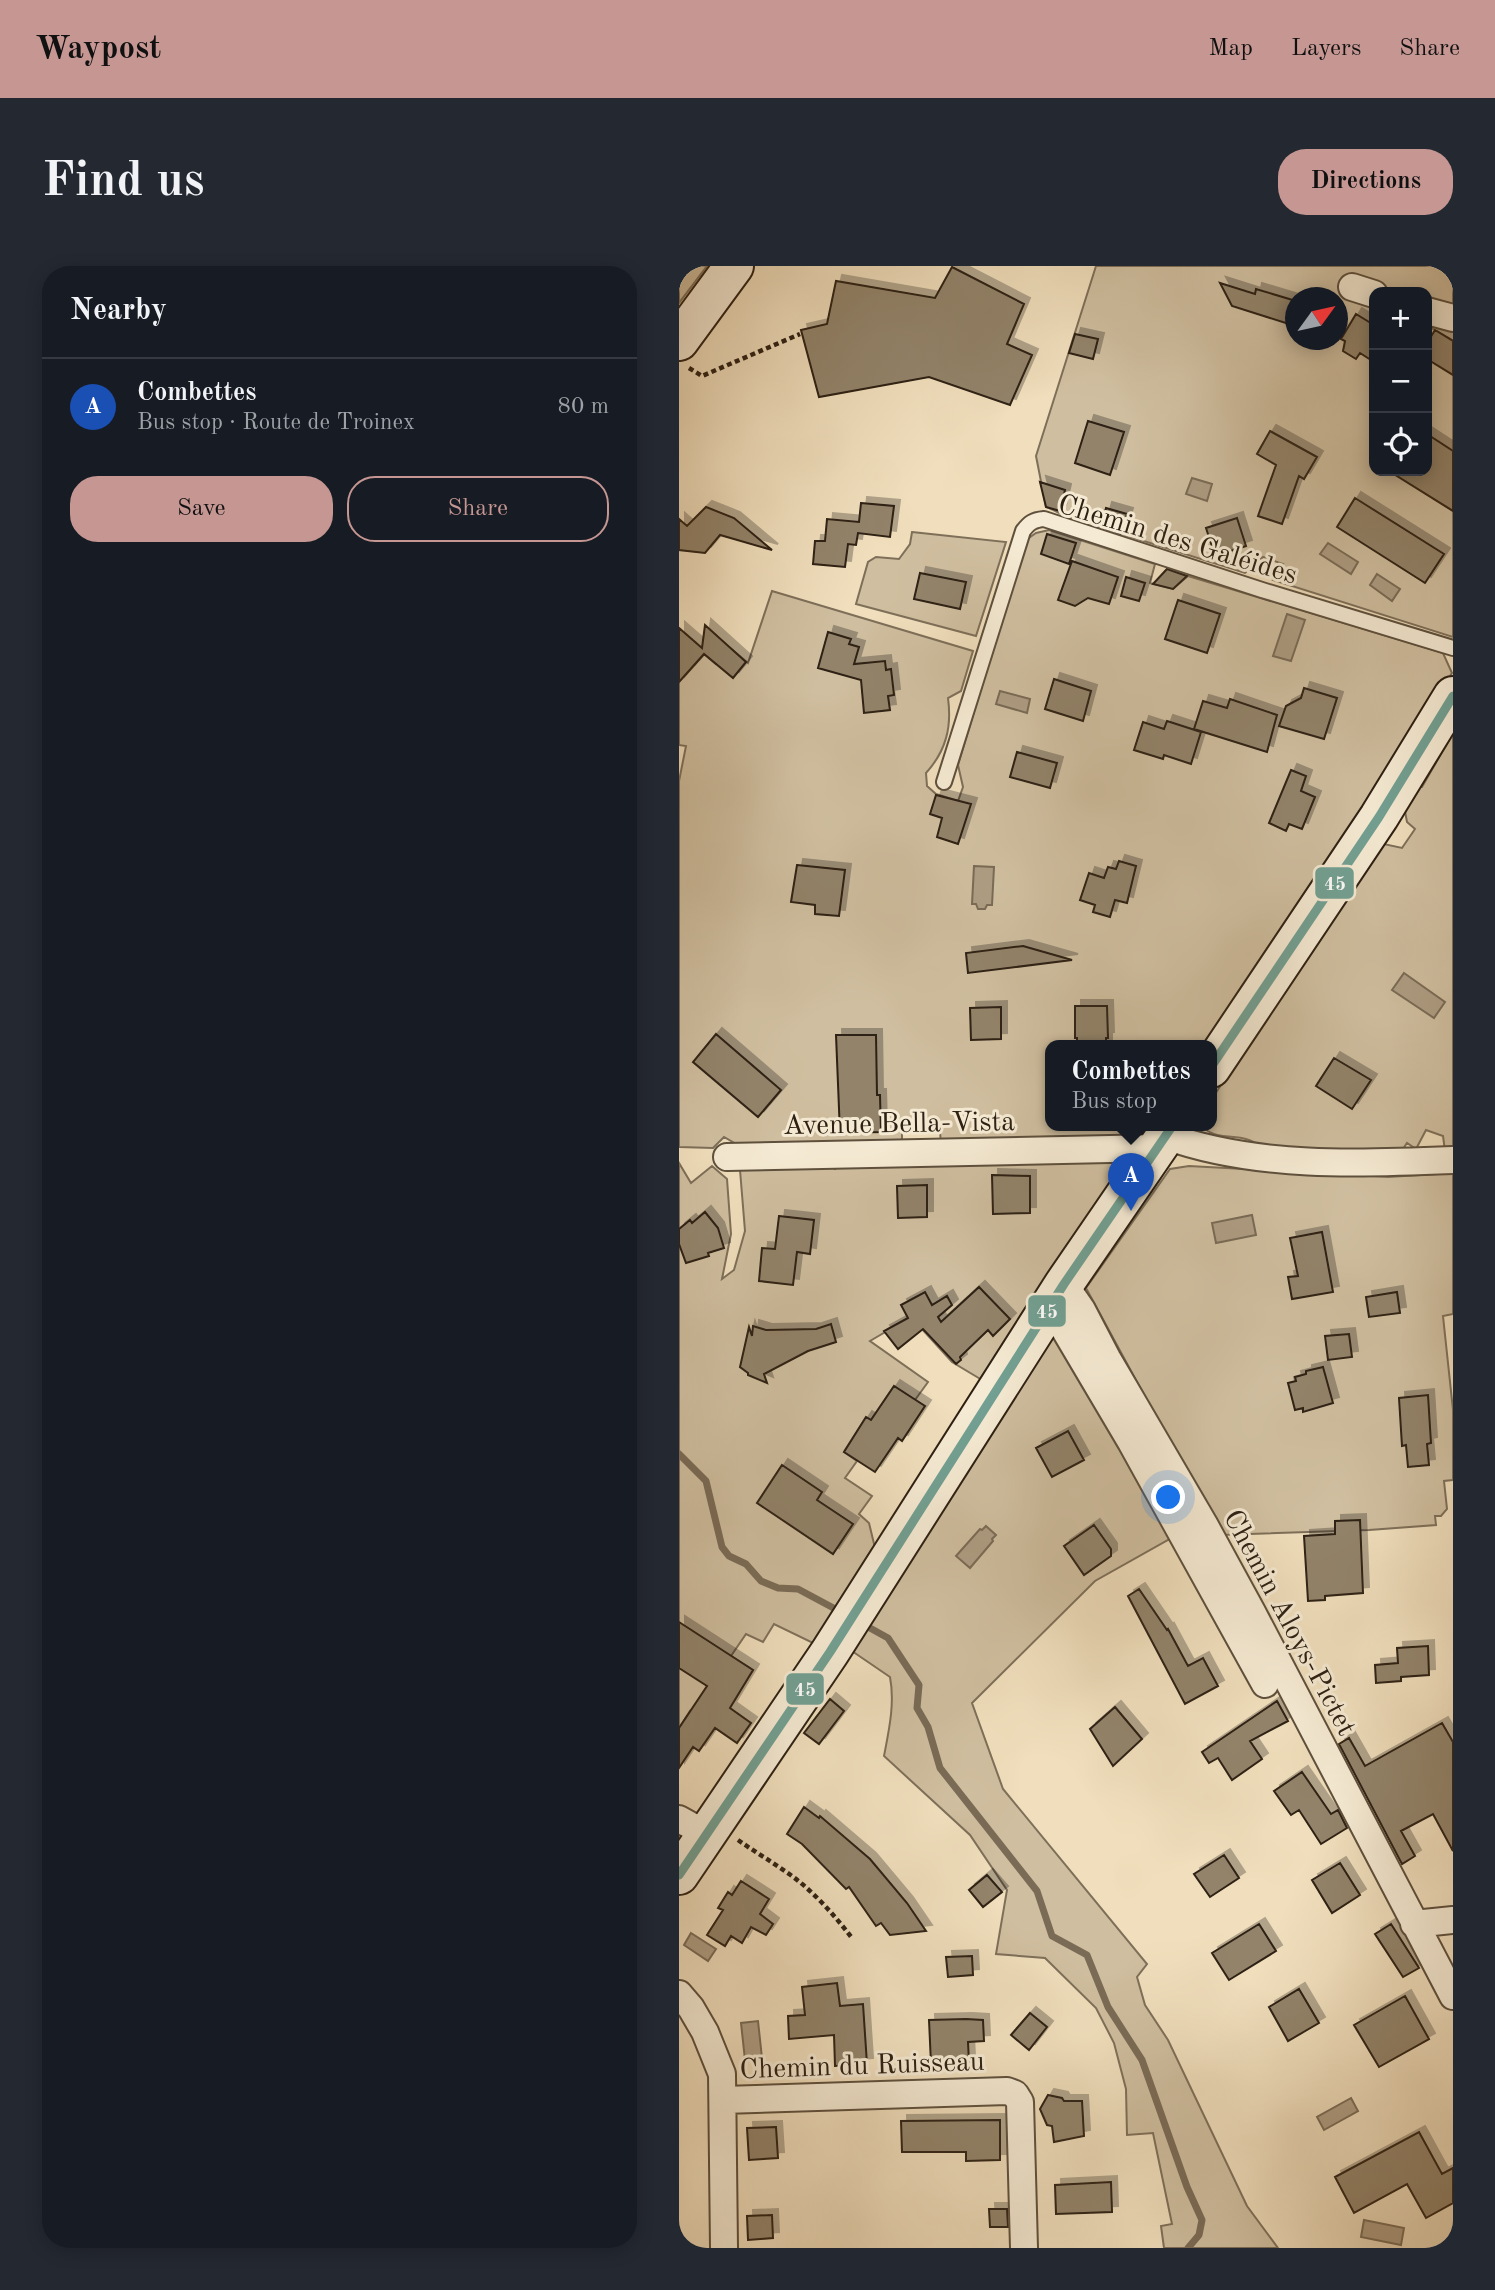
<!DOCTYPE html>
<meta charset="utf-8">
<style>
body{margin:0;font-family:"Old Standard TT",serif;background:#242831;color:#f1f3f6}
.controls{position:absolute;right:21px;top:21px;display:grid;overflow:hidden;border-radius:14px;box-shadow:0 4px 18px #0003}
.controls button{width:63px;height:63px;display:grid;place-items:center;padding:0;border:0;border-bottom:2px solid #363941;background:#171b24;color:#f1f3f6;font:35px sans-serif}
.compass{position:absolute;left:606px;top:21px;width:63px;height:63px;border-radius:50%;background:#171b24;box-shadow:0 4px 18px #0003;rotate:57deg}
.you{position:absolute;left:490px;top:1232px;width:24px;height:24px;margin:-18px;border:5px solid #fff;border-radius:50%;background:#1a73e8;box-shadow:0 0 0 10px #1a73e833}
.badge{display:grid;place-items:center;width:46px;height:46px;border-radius:50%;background:#c59692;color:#fff;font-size:23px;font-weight:700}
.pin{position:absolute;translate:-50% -58px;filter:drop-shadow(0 2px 4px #0008)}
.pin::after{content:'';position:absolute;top:37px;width:24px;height:21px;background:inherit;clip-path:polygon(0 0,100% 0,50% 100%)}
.popup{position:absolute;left:366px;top:774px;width:172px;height:91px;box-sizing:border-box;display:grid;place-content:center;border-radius:14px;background:#171b24;filter:drop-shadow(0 2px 5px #0005);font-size:23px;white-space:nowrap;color:#9ea1a6}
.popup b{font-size:26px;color:#f1f3f6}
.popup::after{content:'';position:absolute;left:50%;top:100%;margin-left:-14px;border:14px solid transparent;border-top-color:#171b24}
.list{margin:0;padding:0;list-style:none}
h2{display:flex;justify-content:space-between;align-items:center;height:91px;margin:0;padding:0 28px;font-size:30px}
h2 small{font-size:23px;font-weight:400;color:#9ea1a6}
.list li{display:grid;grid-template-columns:46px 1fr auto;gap:21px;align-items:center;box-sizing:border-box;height:98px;padding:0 28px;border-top:2px solid #363941}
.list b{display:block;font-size:26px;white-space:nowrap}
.list p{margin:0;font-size:23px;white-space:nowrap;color:#9ea1a6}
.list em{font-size:23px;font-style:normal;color:#9ea1a6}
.actions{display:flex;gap:14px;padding:21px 28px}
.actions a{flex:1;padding:16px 0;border:2px solid #c59692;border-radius:28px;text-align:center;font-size:24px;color:#c59692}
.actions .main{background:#c59692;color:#111}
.icon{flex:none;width:38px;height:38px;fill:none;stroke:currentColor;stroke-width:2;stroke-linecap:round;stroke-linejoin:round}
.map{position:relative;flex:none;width:774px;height:1982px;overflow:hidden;border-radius:28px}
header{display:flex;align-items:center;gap:42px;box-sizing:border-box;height:98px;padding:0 35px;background:#c59692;color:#111}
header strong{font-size:33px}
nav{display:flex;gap:38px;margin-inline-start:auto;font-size:24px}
.intro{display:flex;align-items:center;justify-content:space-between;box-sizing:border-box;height:168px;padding:0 42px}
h1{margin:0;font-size:49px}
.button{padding:18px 32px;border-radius:28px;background:#c59692;color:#111;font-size:24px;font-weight:700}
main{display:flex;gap:42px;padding:0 42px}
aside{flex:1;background:#171b24;border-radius:28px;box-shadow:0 4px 18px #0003}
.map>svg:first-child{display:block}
.green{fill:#cfbe9f;stroke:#7e6f59;stroke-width:2;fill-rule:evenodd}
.water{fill:#ae9d83;stroke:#7a6b56;stroke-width:2}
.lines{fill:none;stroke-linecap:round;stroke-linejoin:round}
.stream{stroke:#7a6b56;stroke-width:7}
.building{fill:#92836b;stroke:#2d2013;stroke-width:2;filter:url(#shadow)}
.lane-casing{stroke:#5e503d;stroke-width:18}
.street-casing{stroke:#5e503d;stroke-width:30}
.secondary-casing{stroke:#2d2013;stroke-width:42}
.path{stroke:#2d2013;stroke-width:4.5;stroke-dasharray:5 3.5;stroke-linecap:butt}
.lane{stroke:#f5ead3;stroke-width:14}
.street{stroke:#f5ead3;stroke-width:26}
.secondary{stroke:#f5ead3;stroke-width:38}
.bus-1-casing{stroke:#f5ead3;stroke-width:14}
.bus-1{stroke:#72a093;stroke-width:9}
.labels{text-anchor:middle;stroke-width:6;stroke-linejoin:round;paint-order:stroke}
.street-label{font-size:28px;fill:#2d2013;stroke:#f5ead3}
.line-badge{stroke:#f5ead3;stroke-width:2.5}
.badge-label{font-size:19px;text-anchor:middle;font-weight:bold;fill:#fff}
</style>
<header>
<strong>Waypost</strong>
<nav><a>Map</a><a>Layers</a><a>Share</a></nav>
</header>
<div class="intro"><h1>Find us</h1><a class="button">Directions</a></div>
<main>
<aside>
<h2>Nearby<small></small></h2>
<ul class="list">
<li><span class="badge" style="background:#1a4fb4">A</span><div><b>Combettes</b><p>Bus stop · Route de Troinex</p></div><em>80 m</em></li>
</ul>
<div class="actions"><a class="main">Save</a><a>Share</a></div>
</aside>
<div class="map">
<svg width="774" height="1982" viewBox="0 0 774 1982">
<defs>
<filter id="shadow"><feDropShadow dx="6" dy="-6" stdDeviation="0" flood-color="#0004"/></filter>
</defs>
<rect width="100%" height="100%" fill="#f0debc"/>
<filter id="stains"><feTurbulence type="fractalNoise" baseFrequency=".00286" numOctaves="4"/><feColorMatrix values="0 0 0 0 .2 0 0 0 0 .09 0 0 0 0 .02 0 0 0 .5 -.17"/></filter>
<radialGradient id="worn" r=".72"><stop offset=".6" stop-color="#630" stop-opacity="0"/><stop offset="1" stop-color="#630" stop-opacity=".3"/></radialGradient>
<path class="green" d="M0 0H28L0 37Z
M417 0H774V46L748 38V26H712L677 15 695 33V205H748V62L749 60 773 74 771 78 774 80V371L594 314 604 298 584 291 566 307 417 260 412 251 398 248 392 252C382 249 376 244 367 241L357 190ZM617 32H659V74H617Z
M370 264 476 298 471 317 494 323 509 310 764 387 773 407 532 779H372V859H479L452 877H262L260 855H223V880L66 883 45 871 34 882 0 881V515L7 480 0 479V416L25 388 37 398 51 382 69 397 93 325 294 385 282 425 269 432C273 461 267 485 247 507L248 520 257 528 279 535 284 521 279 499 347 274 357 267Z
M233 266 327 276 297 370 177 338 189 296 197 291 220 293 231 278Z
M774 467V884L766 885 764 870 747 864 737 883 728 877 720 889 582 881C564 864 537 878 522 859H532L533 833 602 724 705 578 723 582 736 563 728 556 725 540 737 520 743 521Z
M446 891 450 898 303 1114 273 1096 232 1051 191 1075 249 1116 236 1134 215 1120 192 1154 187 1151 165 1186 178 1195 166 1212 193 1230 180 1248 190 1257 197 1286 136 1378 95 1358 84 1376 67 1368 52 1390 74 1404 36 1462 11 1445 0 1462V897L12 917 33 900 48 913 52 968 43 1013 55 1004 66 965 61 904 138 895 156 903 160 897Z
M510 900 709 911 774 907V1048L764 1050 774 1144V1214L765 1215 768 1243 762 1250H756L757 1259 690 1264 541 1269 407 1022 491 903Z
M373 1060 494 1271 416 1315 293 1437 324 1523 468 1698 458 1711 466 1739 489 1774 568 1940 599 1982H485L482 1960 493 1958 474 1867 448 1869 447 1823 435 1777 417 1742 366 1692 317 1688 328 1624 291 1569 205 1490C210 1464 216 1437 211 1411L170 1383Z"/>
<path class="water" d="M513 212 533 218 528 235 507 228Z
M649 277 679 296 672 308 641 288Z
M698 308 721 323 713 335 691 319Z
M608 348 626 354 612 395 594 390Z
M321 425 351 433 348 447 317 438Z
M295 600 315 601 313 639H308L306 643H299L297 638H293Z
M725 707 766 736 755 752 713 724Z
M573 949 577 969 537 977 533 957Z
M307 1260 317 1269 313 1273 314 1275 291 1302 277 1290 301 1263 303 1264Z
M12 1667 37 1683 29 1695 5 1679Z
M79 1755 83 1792 66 1794 62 1757Z
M672 1832 679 1845 645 1864 638 1851Z
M685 1954 725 1962 722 1979 682 1971Z"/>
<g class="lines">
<path class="stream" d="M0 1188 27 1215 43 1281 50 1290 67 1298 82 1315 99 1322 119 1323 162 1346
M182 1357 209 1372 240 1419 238 1442 249 1461 261 1502 358 1625 373 1670 408 1689 429 1741 463 1794 508 1921 523 1954 520 1969 509 1982"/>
</g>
<path class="building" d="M273 1 345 38 328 78 353 89 331 139 250 111 140 131 122 64 148 58 157 15 256 32Z
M541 17 576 28 577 23 617 35 613 59 553 40Z
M677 48 695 59V96L681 87 677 93 664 85 666 75 662 73Z
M756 64 774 75V109L748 93V77Z
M396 68 419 73 414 93 390 87Z
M409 155 445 166 431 209 396 197Z
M591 165 638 191 625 213 620 210 603 258 579 250 597 199 578 188Z
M748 168 774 185V245L710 205H748Z
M361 216 386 224 381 245 367 241Z
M676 232 765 288 746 317 658 261Z
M182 237 215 240 211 271 179 267 177 279 169 278 166 301 134 298 136 275H146L148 253 180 256Z
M27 241 55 252 93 284 41 269 26 287 0 284V253L8 260Z
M427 242 448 248 442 268 422 261Z
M558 252 567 280 536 290 527 262Z
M368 268 397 277 390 298 362 288Z
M393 295 439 311 430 338 409 332 396 340 379 334Z
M488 303 508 310 494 323 474 318Z
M241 307 287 316 281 343 235 333Z
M447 311 466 317 460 335 442 330Z
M499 334 541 348 528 387 486 373Z
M26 359 67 396 54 412 25 388 0 416V362L23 382Z
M149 366 172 373 170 378 180 381 175 398 206 395 207 404 212 403 215 429 209 430 211 444 185 447 182 414 139 402Z
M375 413 412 425 404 455 366 443Z
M625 422 658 432 645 473 600 460 607 440 622 432Z
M551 433 598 449 588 486 515 463 524 435 548 442Z
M488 455 522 466 512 498 485 489 484 493 455 484 464 456 485 463Z
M338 486 378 497 371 522 331 511Z
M612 504 627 510 622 525 636 531 623 563 610 558 607 565 590 557Z
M257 529 292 538 279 578 258 571 263 552 251 548Z
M440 595 457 600 448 637 436 634 431 651 414 646 416 639 401 634 410 607 425 612 429 601 437 603Z
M118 599 166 604 160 650 136 648V639L112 636Z
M344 680 393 694 289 707 287 687Z
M396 740H428L429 772H427V779H398V772H396Z
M322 741V773L292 774 291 742Z
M37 768 102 824 79 851 14 796Z
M157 769H197L198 829H201L202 866 161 867Z
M655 792 692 814 673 843 637 820Z
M313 909 351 910V947L314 948Z
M248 919V951L219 952 218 920Z
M26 946 39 962 45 982 29 987 30 990 7 997 0 978V963L11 954 13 957Z
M100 950 135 954 131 988 118 986 114 1019 80 1015 83 982 96 983Z
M643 966 654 1026 613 1033 609 1011 619 1010 611 972Z
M300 1021 331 1053 314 1070 309 1064 281 1091 282 1094 277 1098 244 1063 219 1083 205 1065 229 1052 222 1039 246 1026 253 1039 268 1030 273 1039 259 1051 262 1056Z
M718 1026 721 1047 690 1051 687 1031Z
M152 1058 157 1076 129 1085 85 1108 88 1117 69 1109V1107L61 1101 70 1061 73 1070 74 1060 87 1064 137 1063Z
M670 1068 673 1091 649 1094 646 1070Z
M644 1101 654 1137 624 1146V1142L616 1144 609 1117 617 1115 616 1111 627 1108V1105Z
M215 1120 246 1140 223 1175 219 1172 196 1206 165 1186 187 1151 192 1154Z
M749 1129 752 1177 748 1178 750 1199 729 1201 727 1179 723 1180 720 1132Z
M389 1165 405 1194 373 1211 357 1182Z
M103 1199 143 1226 138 1234 174 1258 154 1288 78 1237Z
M681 1254 684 1327 646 1330V1334L629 1335 625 1270 656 1268V1255Z
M415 1259 432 1283V1290L405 1309 385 1280Z
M460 1323 488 1364 489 1363 509 1400 524 1392 539 1420 506 1438 449 1330Z
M0 1356 74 1404 51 1442 72 1457 58 1477 36 1462 20 1485 14 1481 0 1502V1462L28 1420 0 1402Z
M749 1380 750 1409 722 1411V1415L697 1417 696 1399 719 1397 718 1382Z
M151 1433 165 1445 140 1478 125 1467Z
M598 1435 609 1455 571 1475 583 1493 553 1514 539 1492 530 1497 523 1486Z
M436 1441 463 1473 434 1500 411 1463Z
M763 1457 774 1476V1585L754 1548 722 1565 736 1590 723 1598 660 1478 670 1472 686 1500Z
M623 1506 652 1548 659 1544 668 1562 642 1578 620 1544 612 1549 595 1525Z
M125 1541 140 1552 141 1550 191 1593 228 1637 247 1665 211 1669 202 1657 197 1660 170 1621 167 1623 123 1578 108 1568Z
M545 1589 560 1612 531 1631 515 1608Z
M661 1597 681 1629 653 1647 633 1614Z
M308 1609 323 1626 304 1641 290 1624Z
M62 1615 90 1633 81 1648 94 1658 87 1669 72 1661 63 1677 52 1670 46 1680 28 1669 44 1644 39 1642 49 1626 53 1629Z
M580 1658 597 1685 550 1714 533 1687Z
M712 1658 740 1702 724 1711 696 1668Z
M293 1690 294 1709 269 1711 267 1691Z
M158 1717 161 1740 184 1738 188 1798 156 1800 155 1769 110 1773 109 1750 126 1749 123 1721Z
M620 1723 640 1757 609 1775 590 1741Z
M726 1730 750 1773 700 1801 675 1759Z
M351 1747 368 1761 350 1784 332 1769Z
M287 1753 304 1754 305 1775 289 1776 290 1796 252 1798 250 1754Z
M369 1829 383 1832 385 1835H403L405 1870 375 1876 373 1860 368 1859 361 1843Z
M321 1854V1894L287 1895V1886H223L222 1855Z
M97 1861 99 1892 70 1894 68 1862Z
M740 1866 763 1908 774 1902V1937L747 1952 728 1918 675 1947 656 1911Z
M432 1916 433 1946 377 1948 376 1919Z
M310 1943H328L329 1961H311Z
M93 1949 94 1972 69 1974 68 1950Z"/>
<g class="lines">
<g class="lane-casing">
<path id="lane" d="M265 516 344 265C350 257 354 254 365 253L583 324 774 382"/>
</g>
<g class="street-casing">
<path id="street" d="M673 21 695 28
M748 45 774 52
M487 870C577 902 680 898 774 894
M48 891 478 882
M385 1018 403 1044 428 1092 525 1258 573 1346 774 1730
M371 1039 452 1176 586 1418
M0 1553 27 1568
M735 1658 774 1654
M0 1728 12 1742 26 1766 43 1808 45 1982
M44 1834 328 1825 336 1828 341 1836 345 1982"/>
</g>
<g class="secondary-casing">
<path id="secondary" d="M0 75 55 0
M532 802 700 551 774 430
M0 1609 151 1386 385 1018 494 859"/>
</g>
<path class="path" d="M10 102 23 110 121 68
M59 1574C76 1586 95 1597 113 1610 136 1627 156 1650 173 1672
M769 1982 774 1979"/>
<use href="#lane" class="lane"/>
<use href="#street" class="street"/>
<use href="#secondary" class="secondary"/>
<g class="bus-1-casing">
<path id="bus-1" d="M532 801 700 551 774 430
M0 1609 151 1386 385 1018 494 859"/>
</g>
<use href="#bus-1" class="bus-1"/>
</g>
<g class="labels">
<g class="street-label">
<text transform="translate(499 272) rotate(17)" y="10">Chemin des Galéides</text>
<text transform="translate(220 856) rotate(-1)" y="10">Avenue Bella-Vista</text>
<text transform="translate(612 1356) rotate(62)" y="10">Chemin Aloys-Pictet</text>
<text transform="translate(183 1798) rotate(-2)" y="10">Chemin du Ruisseau</text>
</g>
</g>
<g class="line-badge">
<rect x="635" y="600" width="41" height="34" rx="7" fill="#72a093"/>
<rect x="348" y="1028" width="40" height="34" rx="7" fill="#72a093"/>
<rect x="106" y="1406" width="40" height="34" rx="7" fill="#72a093"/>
</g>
<g class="badge-label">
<text x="656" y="624">45</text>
<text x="368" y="1052">45</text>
<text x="126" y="1430">45</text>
</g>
<rect width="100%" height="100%" filter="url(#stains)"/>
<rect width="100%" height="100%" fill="url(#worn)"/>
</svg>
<div class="controls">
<button>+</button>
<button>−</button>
<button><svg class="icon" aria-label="locate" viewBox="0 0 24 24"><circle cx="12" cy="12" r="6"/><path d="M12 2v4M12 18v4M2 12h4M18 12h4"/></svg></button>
</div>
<svg class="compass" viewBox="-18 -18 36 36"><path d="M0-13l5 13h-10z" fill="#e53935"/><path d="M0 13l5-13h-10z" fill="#9ea1a6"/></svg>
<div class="you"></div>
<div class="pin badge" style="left:452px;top:945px;background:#1a4fb4">A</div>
<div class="popup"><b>Combettes</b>Bus stop</div>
</div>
</main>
